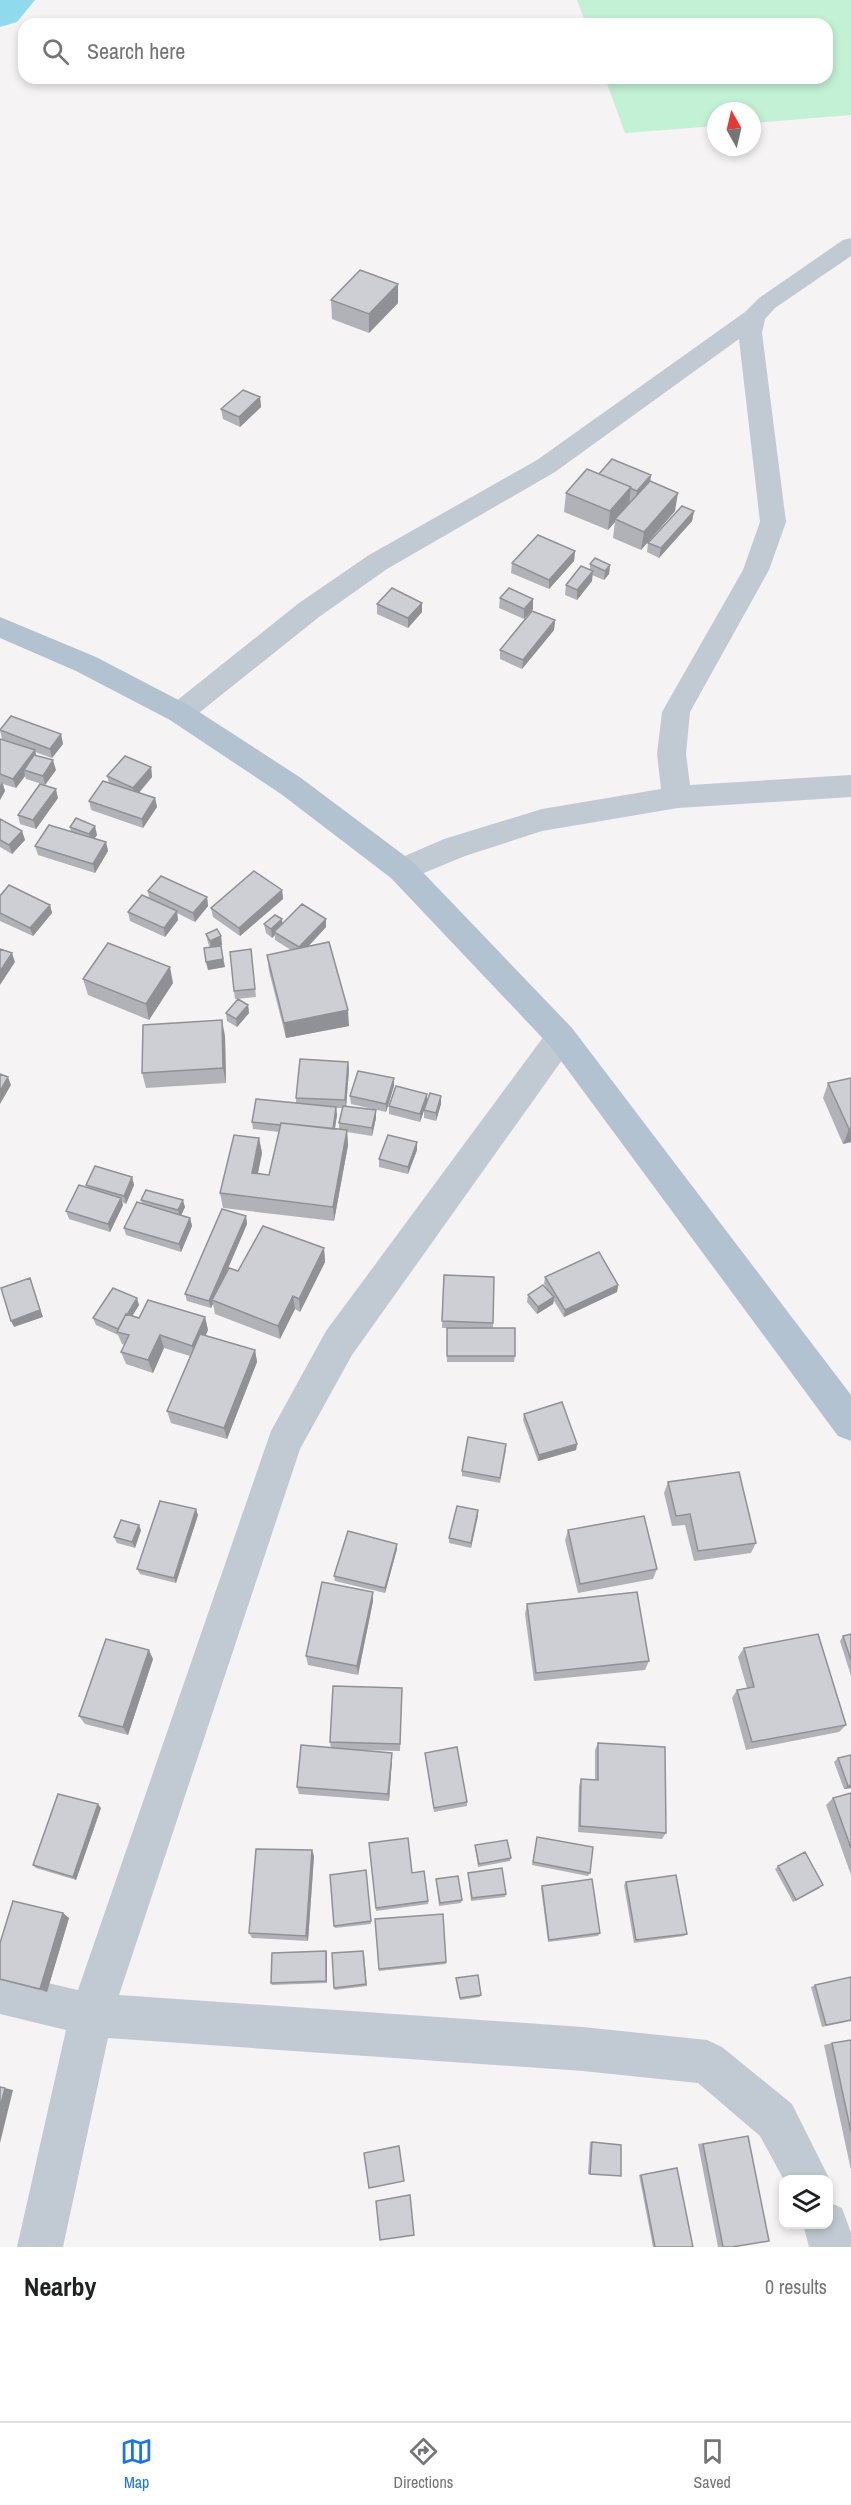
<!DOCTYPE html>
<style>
body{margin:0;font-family:"Archivo Narrow",sans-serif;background:#f2f2f2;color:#202124}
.controls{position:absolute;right:18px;bottom:18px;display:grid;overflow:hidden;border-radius:12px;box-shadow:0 3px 9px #0003}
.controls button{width:54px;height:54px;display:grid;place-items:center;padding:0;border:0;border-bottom:2px solid #e0e0e0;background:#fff;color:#202124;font:30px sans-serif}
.compass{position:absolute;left:707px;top:102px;width:54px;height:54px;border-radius:50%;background:#fff;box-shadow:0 3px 9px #0003;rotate:352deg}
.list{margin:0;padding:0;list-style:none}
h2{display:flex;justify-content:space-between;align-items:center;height:78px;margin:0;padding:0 24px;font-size:26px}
h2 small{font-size:20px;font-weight:400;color:#757577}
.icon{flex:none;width:33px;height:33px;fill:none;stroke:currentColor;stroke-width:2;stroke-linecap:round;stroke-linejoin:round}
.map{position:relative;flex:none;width:851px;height:2247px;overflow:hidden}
.search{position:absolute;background:#fff;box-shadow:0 3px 9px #0003;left:18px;right:18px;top:18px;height:66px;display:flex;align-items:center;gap:15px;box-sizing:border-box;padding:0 21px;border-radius:18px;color:#757577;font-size:22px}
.sheet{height:174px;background:#fff}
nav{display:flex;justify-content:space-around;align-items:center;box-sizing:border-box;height:84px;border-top:2px solid #e0e0e0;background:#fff;font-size:16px;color:#757577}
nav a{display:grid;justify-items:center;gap:3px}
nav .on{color:#1a73e8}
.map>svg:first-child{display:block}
.green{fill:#c3f1d5}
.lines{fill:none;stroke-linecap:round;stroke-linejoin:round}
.river{fill:#90daee;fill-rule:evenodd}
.street{fill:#c1cad2;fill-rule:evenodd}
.primary{fill:#b3c2d1;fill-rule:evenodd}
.wall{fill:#b0b2b7;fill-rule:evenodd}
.shaded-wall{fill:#909195}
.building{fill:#cdcfd5;stroke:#909195;stroke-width:1.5}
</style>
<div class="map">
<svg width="851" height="2247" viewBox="0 0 851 2247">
<rect width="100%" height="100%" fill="#f5f3f3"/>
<path class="green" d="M577 0H851V115L752 123V111H716V126L625 133 605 78H827V24H586Z"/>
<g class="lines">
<path class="river" d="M0 0H35L17 22 0 27Z"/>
<path class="street" d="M851 238V256L775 308 765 319 762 333 786 522 769 570 690 712 686 754 690 785 851 775V797L678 808 542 831 465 856 402 882 391 878 387 870 391 862 444 839 542 809 661 789 657 754 662 712 743 570 760 522 739 339 555 472 387 569 319 617 190 720 180 723 170 720 166 713 170 706 299 603 369 555 537 460 745 312 759 298 843 240Z
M561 1024 572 1028 577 1037 572 1046 352 1355 300 1449 119 1995 583 2027 707 2040 722 2047 792 2104 830 2180 828 2185V2180H784L760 2136 698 2083 583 2071 108 2038 63 2247H17L66 2030 0 2014V1972L78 1990 271 1431 326 1331 550 1028Z
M828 2202 842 2208 851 2233V2247H809L803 2224H828Z"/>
<path class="primary" d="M0 617 96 657 190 706 301 778 413 862 572 1028 851 1395V1441L838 1436 550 1046 391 878 281 794 170 720 76 671 0 638Z"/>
</g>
<path class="wall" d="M331 300 398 303 369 333 332 319Z
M260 397 261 407 240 427 223 419 221 409Z
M599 474 650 481 675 511 641 550 613 538 615 522 608 530 564 512 566 493Z
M694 511 692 521 659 558 647 552 648 543Z
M575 551 574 561 549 589 511 573 512 563Z
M590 564 610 565 609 574 604 580 592 575V581L577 600 565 595 566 585 590 570Z
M500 598 533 609 524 619 499 608Z
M377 604 422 612 408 628 377 614Z
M555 620 554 630 522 669 500 659V650Z
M0 730 61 734 63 744 52 758 35 752 36 755 56 770 45 785 26 779 25 776 16 788 3 784 5 791 0 800V739H2Z
M151 767 152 777 139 793 155 798 157 807 143 828 91 810 89 801 109 783 107 776Z
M58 798 36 829 20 824 18 815Z
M0 819 22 831 25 840 12 854 0 847Z
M70 827 97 835 94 839 106 842 108 851 95 873 38 855 35 846 71 832Z
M282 890 283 899 240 936 213 917 211 908Z
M148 891 207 897 208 906 195 922 177 913 178 920 165 937 130 921 128 912 149 899Z
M0 896 50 905 52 913 33 936 0 921Z
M282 919V924L326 927 308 947 349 1026 286 1038 269 971 267 955 291 950 275 940V935L272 938 266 933 264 924Z
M206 934 221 936 222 945 219 946H221L225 967 208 970 210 948 208 943Z
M251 949 256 997 235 999 234 991Z
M83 979 173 983 149 1020 88 995Z
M248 1005 249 1013 237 1027 227 1021 226 1013Z
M225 1036 226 1083 146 1088 142 1073Z
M348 1062 349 1070 346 1106 376 1118 372 1136 347 1132 348 1145 334 1221 223 1208 220 1193 259 1138 262 1153 258 1173 269 1175 279 1132 253 1129 252 1122 296 1103V1098ZM336 1108H342L339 1123V1129H335L337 1115Z
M394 1078V1086L386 1112 351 1104 350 1096Z
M851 1078V1142L843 1144 823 1098 828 1083Z
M427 1094V1102L420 1122 389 1114V1106Z
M441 1096V1104L436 1121 424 1118V1110Z
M417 1142V1150L408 1174 379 1167V1159Z
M132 1177 134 1185 126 1204 122 1202 123 1205 110 1232 69 1219 66 1211 87 1187 86 1185Z
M141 1200 185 1207 181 1215 190 1218 192 1226 181 1252 126 1235 124 1228 142 1203Z
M246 1216 247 1224 223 1280 238 1271 324 1248 325 1262 300 1312 295 1309 280 1339 215 1314 213 1304 211 1308 187 1301 185 1294Z
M444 1275 494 1277 493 1328 515 1356 514 1362H447V1328H442Z
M545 1277 618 1285 617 1292 564 1317 554 1301 553 1304 537 1314 527 1302 528 1295 547 1289 544 1284Z
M139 1305 132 1316 139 1318 205 1317 208 1330 205 1336 255 1350 257 1362 227 1439 171 1423 167 1411 190 1356 164 1348 153 1373 126 1364 121 1352 125 1345 122 1344 118 1335 96 1325 93 1318Z
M524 1414 577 1444 576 1450 538 1461 523 1420Z
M506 1450 500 1483 462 1476V1471Z
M668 1482 756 1543 751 1553 694 1561 685 1525 672 1526 664 1493Z
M478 1510 471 1548 449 1543V1538Z
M198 1515 176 1583 140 1574 137 1569Z
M141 1530 135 1548 117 1543 114 1537Z
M568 1530 657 1569 653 1579 578 1593 565 1540Z
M397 1549 385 1593 335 1581 334 1576Z
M373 1601 358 1675 308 1665 306 1656Z
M527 1604 649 1661 645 1670 534 1681 525 1614Z
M851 1634V1676L840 1641 843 1636Z
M744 1648 846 1725 839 1732 746 1750 732 1698 737 1690 747 1688 738 1657Z
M153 1659 128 1735 85 1724 79 1716Z
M402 1688 400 1751 361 1750 392 1760 389 1801 299 1794 297 1787 331 1748 330 1742Z
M598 1743 666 1833 662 1839 578 1832 579 1786 581 1779 595 1780V1750Z
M425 1753 467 1802V1806L434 1812Z
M838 1758 851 1788 844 1789 834 1762Z
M851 1793V1875L826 1805 833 1798Z
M101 1808 76 1880 36 1868 33 1865Z
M537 1837 590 1873 588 1876 532 1865Z
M369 1843 412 1873 428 1901V1904L376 1911Z
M475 1845 511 1858 510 1861 478 1867 475 1848Z
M314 1856 308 1941 252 1938 249 1933Z
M778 1866 820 1888 793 1902 775 1869Z
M366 1870 371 1924 335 1928 334 1926Z
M468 1873 506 1894 505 1897 471 1901Z
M436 1879 462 1900 461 1903 439 1906Z
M626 1882 687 1934 684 1936 634 1943 624 1885Z
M542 1886 600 1933 598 1936 548 1942 541 1888Z
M63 1913 69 1918 47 1992 0 1980V1943Z
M375 1919 446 1962V1964L379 1971Z
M327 1953V1983L272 1985 271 1983Z
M364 1953 367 1986 335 1990 334 1988Z
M851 1977V2021L822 2027 811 1987 815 1985Z
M456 1978 481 1995 480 1997 460 2000Z
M851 2040V2170L824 2045 832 2043Z
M748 2136 732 2247H718L698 2144Z
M590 2142H592L621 2176 588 2174Z
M675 2168 693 2247H653L639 2175Z"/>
<path class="shaded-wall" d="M398 284V303L369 333V314Z
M260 397 261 407 240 427 239 417Z
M651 475 650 485 636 501 637 491Z
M631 487 629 506 615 519V522L608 530 610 511Z
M678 493 675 511 641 550 644 532Z
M694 511 692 521 659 558 661 548Z
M575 551 574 561 549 589V580Z
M610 565 609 574 604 580 605 571Z
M593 571 592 581 577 600V590Z
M533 599V609L524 619V609Z
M422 603V612L408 628V618Z
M555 620 554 630 522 669 523 660Z
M61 734 63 744 52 758 50 749Z
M35 750 37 759 24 770 25 776 16 788 13 779Z
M53 760 56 770 45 785 43 776Z
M151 767 152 777 135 797 133 788Z
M2 782 5 791 0 800V786Z
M56 789 58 798 36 829 33 820Z
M155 798 157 807 143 828 142 819Z
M95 826 97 835 91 843 89 834Z
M22 831 25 840 12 854 9 845Z
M106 842 108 851 95 873 93 864Z
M282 890 283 899 240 936 239 928Z
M207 897 208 906 195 922 193 913Z
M50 905 52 913 33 936 30 928Z
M177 911 178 920 165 937 164 928Z
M282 919 283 928 274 932 275 935 272 938 271 929Z
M326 919V927L300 955 299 947Z
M221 936 222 945 211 950 210 941Z
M12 953 15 962 0 985V971Z
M223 959 225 967 208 970 206 962Z
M170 967 173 983 149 1020 146 1004Z
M248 1005 249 1013 237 1027 236 1019Z
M348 1010 349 1026 286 1038 284 1023Z
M222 1020 225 1036 226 1083 223 1068Z
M348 1062 349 1070 346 1108 345 1100Z
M8 1077 11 1085 0 1104V1091Z
M394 1078V1086L386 1112V1104Z
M427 1094V1102L420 1122V1114Z
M441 1096V1104L436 1121V1113Z
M336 1107 337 1115 333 1138V1130Z
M376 1110V1118L372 1136V1128Z
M849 1129H851V1142L843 1144Z
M347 1130 348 1145 334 1221 333 1207Z
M259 1138 262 1153 255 1187 252 1173Z
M417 1142V1150L408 1174V1167Z
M132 1177 134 1185 126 1204 124 1196Z
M121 1198 123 1205 110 1232 108 1224Z
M183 1200 185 1207 180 1218 178 1210Z
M246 1216 247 1224 214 1301 212 1300 213 1304 211 1308 209 1301Z
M190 1218 192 1226 181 1252 179 1244Z
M324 1248 325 1262 300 1312 299 1299Z
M30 1278 43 1317 14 1327 11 1321Z
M618 1285 617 1292 564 1317 565 1310Z
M293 1296 295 1309 280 1339 278 1326Z
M554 1297 553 1304 537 1314 538 1307Z
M137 1298 139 1305 122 1333 118 1329Z
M205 1317 208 1330 196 1358 192 1346Z
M160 1335 164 1348 153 1373 148 1360Z
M255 1350 257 1362 227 1439 224 1428Z
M577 1444 576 1450 538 1461 539 1455Z
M196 1509 198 1515 176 1583 174 1578Z
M478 1510V1516L471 1548V1543Z
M139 1525 141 1530 135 1548 132 1542Z
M397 1544V1549L385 1593V1588Z
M373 1592V1601L358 1675 357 1666Z
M149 1650 153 1659 128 1735 123 1727Z
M392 1753V1760L389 1801 388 1794Z
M851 1785V1788L844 1789 848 1786Z
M98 1804 101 1808 76 1880 73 1877Z
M312 1850 314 1856 308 1941 306 1936Z
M63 1913 69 1918 47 1992 40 1989Z
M326 1951 327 1953V1983L326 1981Z
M5 2088 13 2090 0 2143V2108Z"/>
<path class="building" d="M360 270 398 284 369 314 331 300Z
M243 390 260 397 239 417 221 409Z
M612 459 651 475 637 491 630 488 631 487 599 474Z
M587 469 631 487 610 511 566 493Z
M650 481 678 493 644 532 615 519Z
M682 506 694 511 661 548 648 543Z
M538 535 575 551 549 580 512 563Z
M595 558 610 565 605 571 590 564Z
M581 566 593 571 577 590 566 585Z
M392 588 422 603 408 618 377 604Z
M509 588 533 599 524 609 500 598Z
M532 611 555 620 523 660 500 650Z
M11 716 61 734 50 749 0 730Z
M0 739 35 750 13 779 0 774Z
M34 755 53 760 43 776 24 770Z
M125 756 151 767 133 788 107 776Z
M103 781 155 798 142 819 89 801Z
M40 784 56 789 33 820 18 815Z
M76 818 95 826 89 834 70 827Z
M0 819 22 831 9 845 0 840Z
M49 825 106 842 93 864 35 846Z
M254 871 282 890 239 928 211 908Z
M161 876 207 897 193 913 148 891Z
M9 885 50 905 30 928 0 913V896Z
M142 895 177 911 164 928 128 912Z
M302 904 326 919 299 947 274 932Z
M275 915 282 919 271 929 264 924Z
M217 929 221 936 210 941 206 934Z
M329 942 348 1010 284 1023 267 955Z
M108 943 170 967 146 1004 83 979Z
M221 946 223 959 206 962 204 948Z
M0 949 12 953 0 971Z
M251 949 255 989 234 991 230 952Z
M238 999 248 1005 236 1019 226 1013Z
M222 1020 223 1068 142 1073 143 1025Z
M300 1059 348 1062 345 1100 296 1098Z
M358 1071 394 1078 386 1104 350 1096Z
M0 1074 8 1077 0 1091Z
M851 1078V1129H849L828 1083Z
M396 1086 427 1094 420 1114 389 1106Z
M430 1093 441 1096 436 1113 424 1110Z
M256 1099 336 1107 333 1129 281 1123 280 1125 252 1122Z
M343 1106 376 1110 372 1128 339 1123Z
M281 1123 347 1130 333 1207 220 1193 234 1135 259 1138 252 1173 269 1175Z
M388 1135 417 1142 408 1167 379 1159Z
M95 1166 132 1177 124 1196 86 1185Z
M79 1185 121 1198 108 1224 66 1211Z
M146 1190 183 1200 178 1210 141 1200Z
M137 1202 190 1218 179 1244 124 1228Z
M222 1209 246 1216 209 1301 185 1294Z
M263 1226 324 1248 299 1299 293 1296 278 1326 212 1300 229 1268 238 1271Z
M599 1252 618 1285 565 1310 545 1277Z
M444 1275 494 1277 493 1323 442 1321Z
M30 1278 40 1310 11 1321 1 1288Z
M543 1285 554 1297 538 1307 528 1295Z
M113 1288 137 1298 127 1315 126 1314 118 1329 93 1318Z
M148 1300 205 1317 192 1346 160 1335 148 1360 121 1352 129 1335 117 1332 126 1314 139 1318Z
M447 1328H515V1356H447Z
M200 1334 255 1350 224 1428 167 1411Z
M562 1402 577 1444 539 1455 524 1414Z
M468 1437 506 1444 500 1478 462 1471Z
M739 1472 756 1543 698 1551 690 1514 676 1516 668 1482Z
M160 1501 196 1509 174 1578 137 1569Z
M457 1506 478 1510 471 1543 449 1538Z
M644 1516 657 1569 580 1584 568 1530Z
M121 1520 139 1525 132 1542 114 1537Z
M348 1531 397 1544 385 1588 334 1576Z
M322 1582 373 1592 357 1666 306 1656Z
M637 1592 649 1661 536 1673 527 1604Z
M818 1634 846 1725 752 1742 737 1690 754 1687 744 1648Z
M851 1634V1660L843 1636Z
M106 1639 149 1650 123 1727 79 1716Z
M333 1686 402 1688 400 1744 330 1742Z
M598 1743 665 1747 666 1833 580 1826 581 1779 598 1780Z
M301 1745 392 1753 388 1794 297 1787Z
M457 1747 467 1802 434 1808 425 1753Z
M851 1755V1785L848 1786 838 1758Z
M851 1793V1848L833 1798Z
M58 1794 98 1804 73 1877 33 1865Z
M537 1837 593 1847 590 1873 533 1862Z
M408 1838 412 1873 424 1871 428 1901 376 1908 369 1843Z
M507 1840 511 1858 479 1864 475 1845Z
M256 1849 312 1850 306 1936 249 1933Z
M805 1852 823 1885 796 1900 778 1866Z
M502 1868 506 1894 472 1898 468 1873Z
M366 1870 371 1921 334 1926 330 1875Z
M676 1875 687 1934 636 1940 626 1882Z
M458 1876 462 1900 440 1903 436 1879Z
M592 1879 600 1933 549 1940 542 1886Z
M13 1901 63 1913 40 1989 0 1979V1943Z
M443 1914 446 1962 379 1969 375 1919Z
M326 1951V1981L271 1983 272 1953Z
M363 1951 366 1984 334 1988 332 1953Z
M478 1975 481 1995 460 1998 456 1978Z
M851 1977V2020L826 2025 815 1985Z
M851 2040V2132L832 2043Z
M0 2087 5 2088 0 2108Z
M748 2136 769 2241 732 2247H723L703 2144Z
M592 2142 621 2145V2176L590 2174Z
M399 2146 404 2181 369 2188 364 2153Z
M677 2168 693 2247H655L641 2175Z
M410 2195 414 2235 380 2240 376 2201Z"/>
</svg>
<div class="controls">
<button><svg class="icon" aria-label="layers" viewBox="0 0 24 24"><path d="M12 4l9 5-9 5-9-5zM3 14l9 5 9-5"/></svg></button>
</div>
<svg class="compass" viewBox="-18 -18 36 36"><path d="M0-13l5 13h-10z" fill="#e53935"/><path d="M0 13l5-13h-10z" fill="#757577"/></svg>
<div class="search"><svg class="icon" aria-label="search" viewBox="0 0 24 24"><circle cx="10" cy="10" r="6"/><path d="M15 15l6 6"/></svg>Search here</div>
</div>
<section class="sheet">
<h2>Nearby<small>0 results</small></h2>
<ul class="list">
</ul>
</section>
<nav>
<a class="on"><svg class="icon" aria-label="map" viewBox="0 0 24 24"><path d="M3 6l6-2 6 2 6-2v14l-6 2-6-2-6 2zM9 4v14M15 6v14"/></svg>Map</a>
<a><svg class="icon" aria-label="directions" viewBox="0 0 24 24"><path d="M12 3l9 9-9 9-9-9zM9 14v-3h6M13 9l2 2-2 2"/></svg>Directions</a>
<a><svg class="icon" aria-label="saved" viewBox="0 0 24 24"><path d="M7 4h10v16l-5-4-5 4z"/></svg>Saved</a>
</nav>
